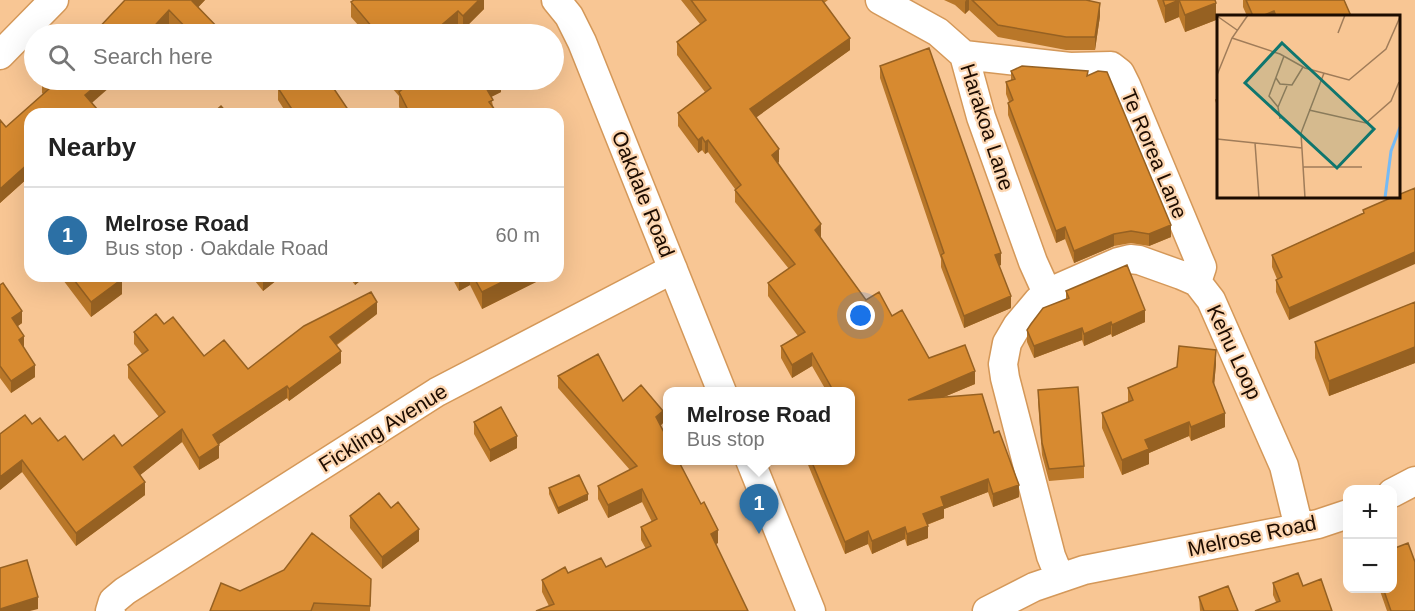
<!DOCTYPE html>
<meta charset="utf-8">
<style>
body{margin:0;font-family:Helvetica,sans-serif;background:#f2f2f2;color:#222}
.controls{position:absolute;right:18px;bottom:18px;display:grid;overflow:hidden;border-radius:12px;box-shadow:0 6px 24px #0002}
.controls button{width:54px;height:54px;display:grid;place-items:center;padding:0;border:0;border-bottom:2px solid #e0e0e0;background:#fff;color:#222;font:30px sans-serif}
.you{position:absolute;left:861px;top:316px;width:21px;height:21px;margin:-15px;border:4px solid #fff;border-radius:50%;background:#1a73e8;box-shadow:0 0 0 9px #1a73e833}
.badge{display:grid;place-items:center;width:39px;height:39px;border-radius:50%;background:#2c70a5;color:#fff;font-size:20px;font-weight:700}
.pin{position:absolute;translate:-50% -50px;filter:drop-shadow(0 2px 3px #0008)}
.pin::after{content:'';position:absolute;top:32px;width:21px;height:18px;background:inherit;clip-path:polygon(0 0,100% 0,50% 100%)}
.popup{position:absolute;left:663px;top:387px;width:192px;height:78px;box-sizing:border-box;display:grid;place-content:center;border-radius:12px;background:#fff;filter:drop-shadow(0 2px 4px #0005);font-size:20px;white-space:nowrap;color:#767676}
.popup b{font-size:22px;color:#222}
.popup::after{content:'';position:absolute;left:50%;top:100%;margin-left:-12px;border:12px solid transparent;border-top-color:#fff}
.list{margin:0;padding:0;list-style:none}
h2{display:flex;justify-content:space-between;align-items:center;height:78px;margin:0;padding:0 24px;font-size:26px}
h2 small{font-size:20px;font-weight:400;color:#767676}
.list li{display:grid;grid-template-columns:39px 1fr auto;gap:18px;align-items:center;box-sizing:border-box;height:96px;padding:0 24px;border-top:2px solid #e0e0e0}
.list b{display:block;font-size:22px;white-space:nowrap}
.list p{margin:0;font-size:20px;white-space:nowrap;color:#767676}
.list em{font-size:20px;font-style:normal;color:#767676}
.icon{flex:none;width:33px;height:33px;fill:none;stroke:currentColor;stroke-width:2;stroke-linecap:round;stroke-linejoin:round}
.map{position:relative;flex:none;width:1415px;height:611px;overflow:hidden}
.search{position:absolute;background:#fff;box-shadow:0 6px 24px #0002;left:24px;top:24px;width:540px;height:66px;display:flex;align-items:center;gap:15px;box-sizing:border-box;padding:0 21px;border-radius:33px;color:#767676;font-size:22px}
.panel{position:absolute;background:#fff;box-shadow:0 6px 24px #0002;left:24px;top:108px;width:540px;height:174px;border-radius:18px}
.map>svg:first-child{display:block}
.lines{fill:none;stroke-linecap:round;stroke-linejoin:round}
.minor-casing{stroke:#d49859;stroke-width:31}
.minor{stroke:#fff;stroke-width:28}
.wall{fill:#b97729}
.shaded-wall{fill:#966122}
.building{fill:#d78a30;stroke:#966122;stroke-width:1.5}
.labels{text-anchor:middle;stroke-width:4.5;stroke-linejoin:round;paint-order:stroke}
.street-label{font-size:21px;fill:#1d0c00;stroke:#fcd6b1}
.inset-river{fill:none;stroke:#75baf5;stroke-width:3}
.inset-road{fill:none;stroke:#a07c59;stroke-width:1.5}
.view{fill:#0f766e;fill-opacity:0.15;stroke:#0f766e;stroke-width:3}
.inset-edge{fill:none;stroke:#1d0c00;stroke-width:3}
</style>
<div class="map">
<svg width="1415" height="611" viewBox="0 0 1415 611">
<rect width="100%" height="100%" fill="#f8c694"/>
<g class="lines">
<g class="minor-casing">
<path id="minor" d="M556 0 569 16 582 42 722 392
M880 0 938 32 964 55 981 117 1033 262 1047 293
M0 55 54 0
M964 55 1070 67 1111 66 1120 73 1126 85 1202 267 1197 282
M750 460 811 611
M1392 493 1415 481
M1060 578 1051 556 1005 378 1003 364 1007 343 1017 326 1038 301 1047 293 1118 262 1130 259 1139 260 1181 275 1197 282 1211 300 1284 466 1299 528
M110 611 113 601 125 591 437 392 673 269
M987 611 1034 587 1084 570 1318 524 1348 514"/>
</g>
<use href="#minor" class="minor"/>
</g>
<path class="wall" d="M125 0H205L198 7 223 34H179L169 24 159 34H77L94 33Z
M484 0V9L463 30 458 26 448 34H366L351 17V2Z
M681 0H828L824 3 850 50 756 117 779 162 778 163 821 237V238L866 300 892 316 929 358 975 384 944 397 994 433 1019 497 993 507 988 492 944 509V518L927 525 928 538 907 546 905 539 872 554 868 544 845 554 806 460H850V392H827L812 366 792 378 781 358V346L798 336 768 296V283L789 269 735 202V189L708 152 705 154 702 150 698 153 678 126V113L705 92 677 55V42L700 24Z
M944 0H1086L1100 16 1095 50H1066L998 37 969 10 965 14 955 5Z
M1157 0H1215L1216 20 1185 32 1179 17 1165 23Z
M1243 0H1344L1351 16H1247L1243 7Z
M880 66 1001 265 999 266 1011 308 964 328 941 267V259L880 78Z
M1011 71 1088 75 1171 237 1149 246 1131 243 1114 246 1074 263 1065 239 1056 243 1008 115V103L1009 102 1006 94V82L1011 80Z
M42 80 92 103 97 114H30V176L0 203V120L6 127 43 94 42 93Z
M385 80H501V92L491 97 493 106 498 114H403L399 107V96Z
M278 88 351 114H287L278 100Z
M1218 99V122L1216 114V100Z
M1415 188 1289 320 1276 292V280L1277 279 1272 267V255L1363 213V210Z
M60 276H129L122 281V294L91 317Z
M251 276H282L263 291Z
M348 276H366L355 285Z
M451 276H548L482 309 470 285 459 291Z
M0 285 22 323 18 326 24 348 35 377 11 393 0 378Z
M1066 291 1145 322 1112 337 1111 334 1084 346 1082 340 1034 358 1027 342V330L1066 299Z
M1415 302V363L1329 396 1315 358V342Z
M377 314 337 345 341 363 289 401 287 398 219 444V458L199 470 182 442 140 475 145 495 76 546 22 472 0 490 32 424 58 441 83 460 122 446 159 417 128 378V365L142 354 134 344V332L164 324 204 356 248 369Z
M1216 364 1214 385 1225 427 1191 441 1189 436 1149 453V464L1122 475 1102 428V413L1128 403V388Z
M558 376 623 401 663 423 660 426 718 543 549 606 542 592V580L568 573 606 567 646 549 641 540V527L652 522 642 502 608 518 598 499V486L630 470 558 388Z
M1038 390 1084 466V478L1049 481 1042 455 1038 402Z
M474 422 517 448 490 462 474 434Z
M549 488 588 500 558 514 549 494Z
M350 516 419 541 382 569 350 528Z
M1395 548 1415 611H1387L1379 588H1392Z
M284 570 371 593 370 611H210L240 591Z
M1273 583 1303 586 1332 611 1276 602 1273 595Z
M1199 597 1238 611H1200Z"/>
<path class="shaded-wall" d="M192 0H205L192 14Z
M479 0H484V9L463 30V16Z
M966 0H969V10L965 14V2Z
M1179 0V17L1165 23V6Z
M1100 3V16L1095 50V37Z
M1216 3V20L1185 32V15Z
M169 10V24L159 34H147Z
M458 11V26L448 34H431Z
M1274 11V16H1262Z
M850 38V50L750 122V109Z
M103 80H118L85 109V95Z
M497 80H501V92L485 100V86Z
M702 137V150L698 153V140Z
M708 140V152L705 154V142Z
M779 149V162L772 167V155Z
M30 162V176L0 203V189Z
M821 224V237L815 242V230Z
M1171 225V237L1149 246V234Z
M1065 227V239L1056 243V231Z
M1114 234V246L1074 263V251Z
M1415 252V264L1289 320V308Z
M1001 253V265L995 267V255Z
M116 276H129L122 281V294L91 317V302Z
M267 276H282L263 291V279Z
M355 276H366L355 285Z
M459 276H470V285L459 291Z
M514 276H548L482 309V292Z
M1011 296V308L964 328V316Z
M377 302V314L330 349V337Z
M1145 310V322L1112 337V325Z
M22 311V323L12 330V318Z
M1111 322V334L1084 346V334Z
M1082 328V340L1034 358V346Z
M24 336V348L19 340Z
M1415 347V363L1329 396V381Z
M1216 350V364L1213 397V382Z
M341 351V363L289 401V389Z
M812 353V366L792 378V365Z
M35 365V377L11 393V381Z
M975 371V384L908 412V400Z
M287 386V398L213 448V435Z
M663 411V423L656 430V417Z
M1225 413V427L1191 441V427Z
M1189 422V436L1149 453V464L1122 475V460L1145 440Z
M182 429V442L134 480V467Z
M517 436V448L490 462V450Z
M219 445V458L199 470V458Z
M22 460V472L0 490V477Z
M988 479V492L944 509V518L923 526V514L941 497Z
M145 482V495L76 546V533Z
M1019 485V497L993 507V494Z
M642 489V502L608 518V505Z
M588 494V500L558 514V508Z
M928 526V538L907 546V534Z
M905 527V539L872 554V541Z
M419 529V541L382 569V557Z
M718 530V543L711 547V534Z
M868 531V544L845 554V542Z
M38 597V609L30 611H0V609Z"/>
<path class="building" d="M125 0H192V1L223 33 221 34H192L169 10 147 34H77L88 26 94 33Z
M354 0H479L463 16 458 11 431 34H378L351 2Z
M691 0H822L850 38 750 109 779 149 772 155 821 224 815 230 866 300 879 292 892 316 902 310 929 358 965 345 975 371 908 400 982 394 994 433 999 431 1019 485 993 494 988 479 941 497 944 506 923 514 928 526 907 534 905 527 872 541 868 531 845 542 811 460H850V392H834L812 353 792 365 781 346 805 332 768 283 795 264 735 190 741 185 708 140 705 142 702 137 698 140 678 113 711 88 677 42 706 20Z
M972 0H1086L1100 3 1095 37H1066L998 25Z
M1163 0H1215L1216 3 1185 15 1179 0 1165 6Z
M1246 0H1344L1351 16H1276L1274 11 1262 16H1253Z
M929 48 1001 253 995 255 1011 296 964 316 941 255 944 253 880 66Z
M1022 66 1088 71 1087 76 1098 71 1107 72 1171 225 1149 234 1131 231 1114 234 1074 251 1065 227 1056 231 1008 103 1013 100 1006 82 1015 79 1011 71Z
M42 80H103L85 95 97 109 91 114H30V162L0 189V120L6 127 50 88Z
M290 80H328L351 114H295L278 88Z
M397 80H497L485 86 493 100 489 102 498 114H410L399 92 404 88Z
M1218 99V108L1216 100Z
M221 106 228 114H212Z
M1415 188V252L1289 308 1276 280 1282 277 1272 255 1364 213 1363 210 1395 196H1398V195Z
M1127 265 1145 310 1112 325 1111 322 1084 334 1082 328 1034 346 1027 330 1031 324 1043 308 1069 298 1066 291Z
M71 276H120L122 279 91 302Z
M473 276H514L482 292Z
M3 283 22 311 12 318 24 336 19 340 35 365 11 381 0 366V285Z
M371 292 377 302 330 337 341 351 289 389 287 386 213 435 219 445 199 458 182 429 134 467 145 482 76 533 22 460 0 477V434L25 415 32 424 40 418 58 441 65 436 83 460 114 435 122 446 165 412 128 365 148 350 134 332 156 314 164 324 173 317 204 356 224 340 248 369 304 326Z
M1415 302V347L1329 381 1315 342Z
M1179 346 1216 350 1213 382 1225 413 1191 427 1189 422 1145 440 1149 449 1122 460 1102 413 1133 400 1128 388 1177 367Z
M598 354 623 401 641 385 663 411 656 417 668 440V460H678L701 504 704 502 718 530 711 534 748 611H536L554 604 542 580 565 567 568 573 601 558 606 567 651 546 641 527 657 519 642 489 608 505 598 486 637 466 558 376Z
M1078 387 1084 466 1049 469 1042 443 1038 390Z
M501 407 517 436 490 450 474 422Z
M579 475 588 494 558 508 549 488Z
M379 493 391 508 398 502 419 529 382 557 350 516Z
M312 533 371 579 370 606 314 603 311 611H210L221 583 240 591 284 570Z
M1392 543 1395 548 1408 543 1415 562V611H1391L1383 588H1392Z
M27 560 38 597 0 609V568Z
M1298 573 1303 586 1321 579 1332 611H1255L1280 601 1273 583Z
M1228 586 1238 611H1204L1199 597Z"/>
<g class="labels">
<g class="street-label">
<text transform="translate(987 127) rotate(72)" y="7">Harakoa Lane</text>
<text transform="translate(1154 154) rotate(67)" y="7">Te Rorea Lane</text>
<text transform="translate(643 194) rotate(68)" y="7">Oakdale Road</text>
<text transform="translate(1234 352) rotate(65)" y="7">Kehu Loop</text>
<text transform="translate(383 428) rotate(-32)" y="7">Fickling Avenue</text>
<text transform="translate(1252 536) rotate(-12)" y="7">Melrose Road</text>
</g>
</g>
<g transform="translate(1217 15)">
<rect width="183" height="183" fill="#f8c694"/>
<path class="inset-river" d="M168 183 174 136 183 112"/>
<path class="inset-road" d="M0 1 20 15M121 18 128 0M15 23 63 39 88 53 132 65 169 34 183 2M0 60 15 23 31 0M59 63 63 69 75 70 86 52M61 92 52 81 67 41M92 95 149 108 174 86 182 67M63 104 61 92 70 71M0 124 85 133M38 128 42 183M86 152H145M88 183 84 118 107 58"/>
<path class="view" d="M65 28 157 114 120 153 28 68Z"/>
<rect width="183" height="183" class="inset-edge"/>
</g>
</svg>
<div class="controls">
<button>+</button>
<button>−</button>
</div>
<div class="you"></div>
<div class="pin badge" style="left:759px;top:534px">1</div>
<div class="popup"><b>Melrose Road</b>Bus stop</div>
<div class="search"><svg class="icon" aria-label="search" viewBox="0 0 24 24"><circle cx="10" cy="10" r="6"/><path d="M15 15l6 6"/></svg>Search here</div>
<section class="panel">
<h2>Nearby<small></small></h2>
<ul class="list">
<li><span class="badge">1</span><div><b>Melrose Road</b><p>Bus stop · Oakdale Road</p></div><em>60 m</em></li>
</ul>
</section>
</div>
